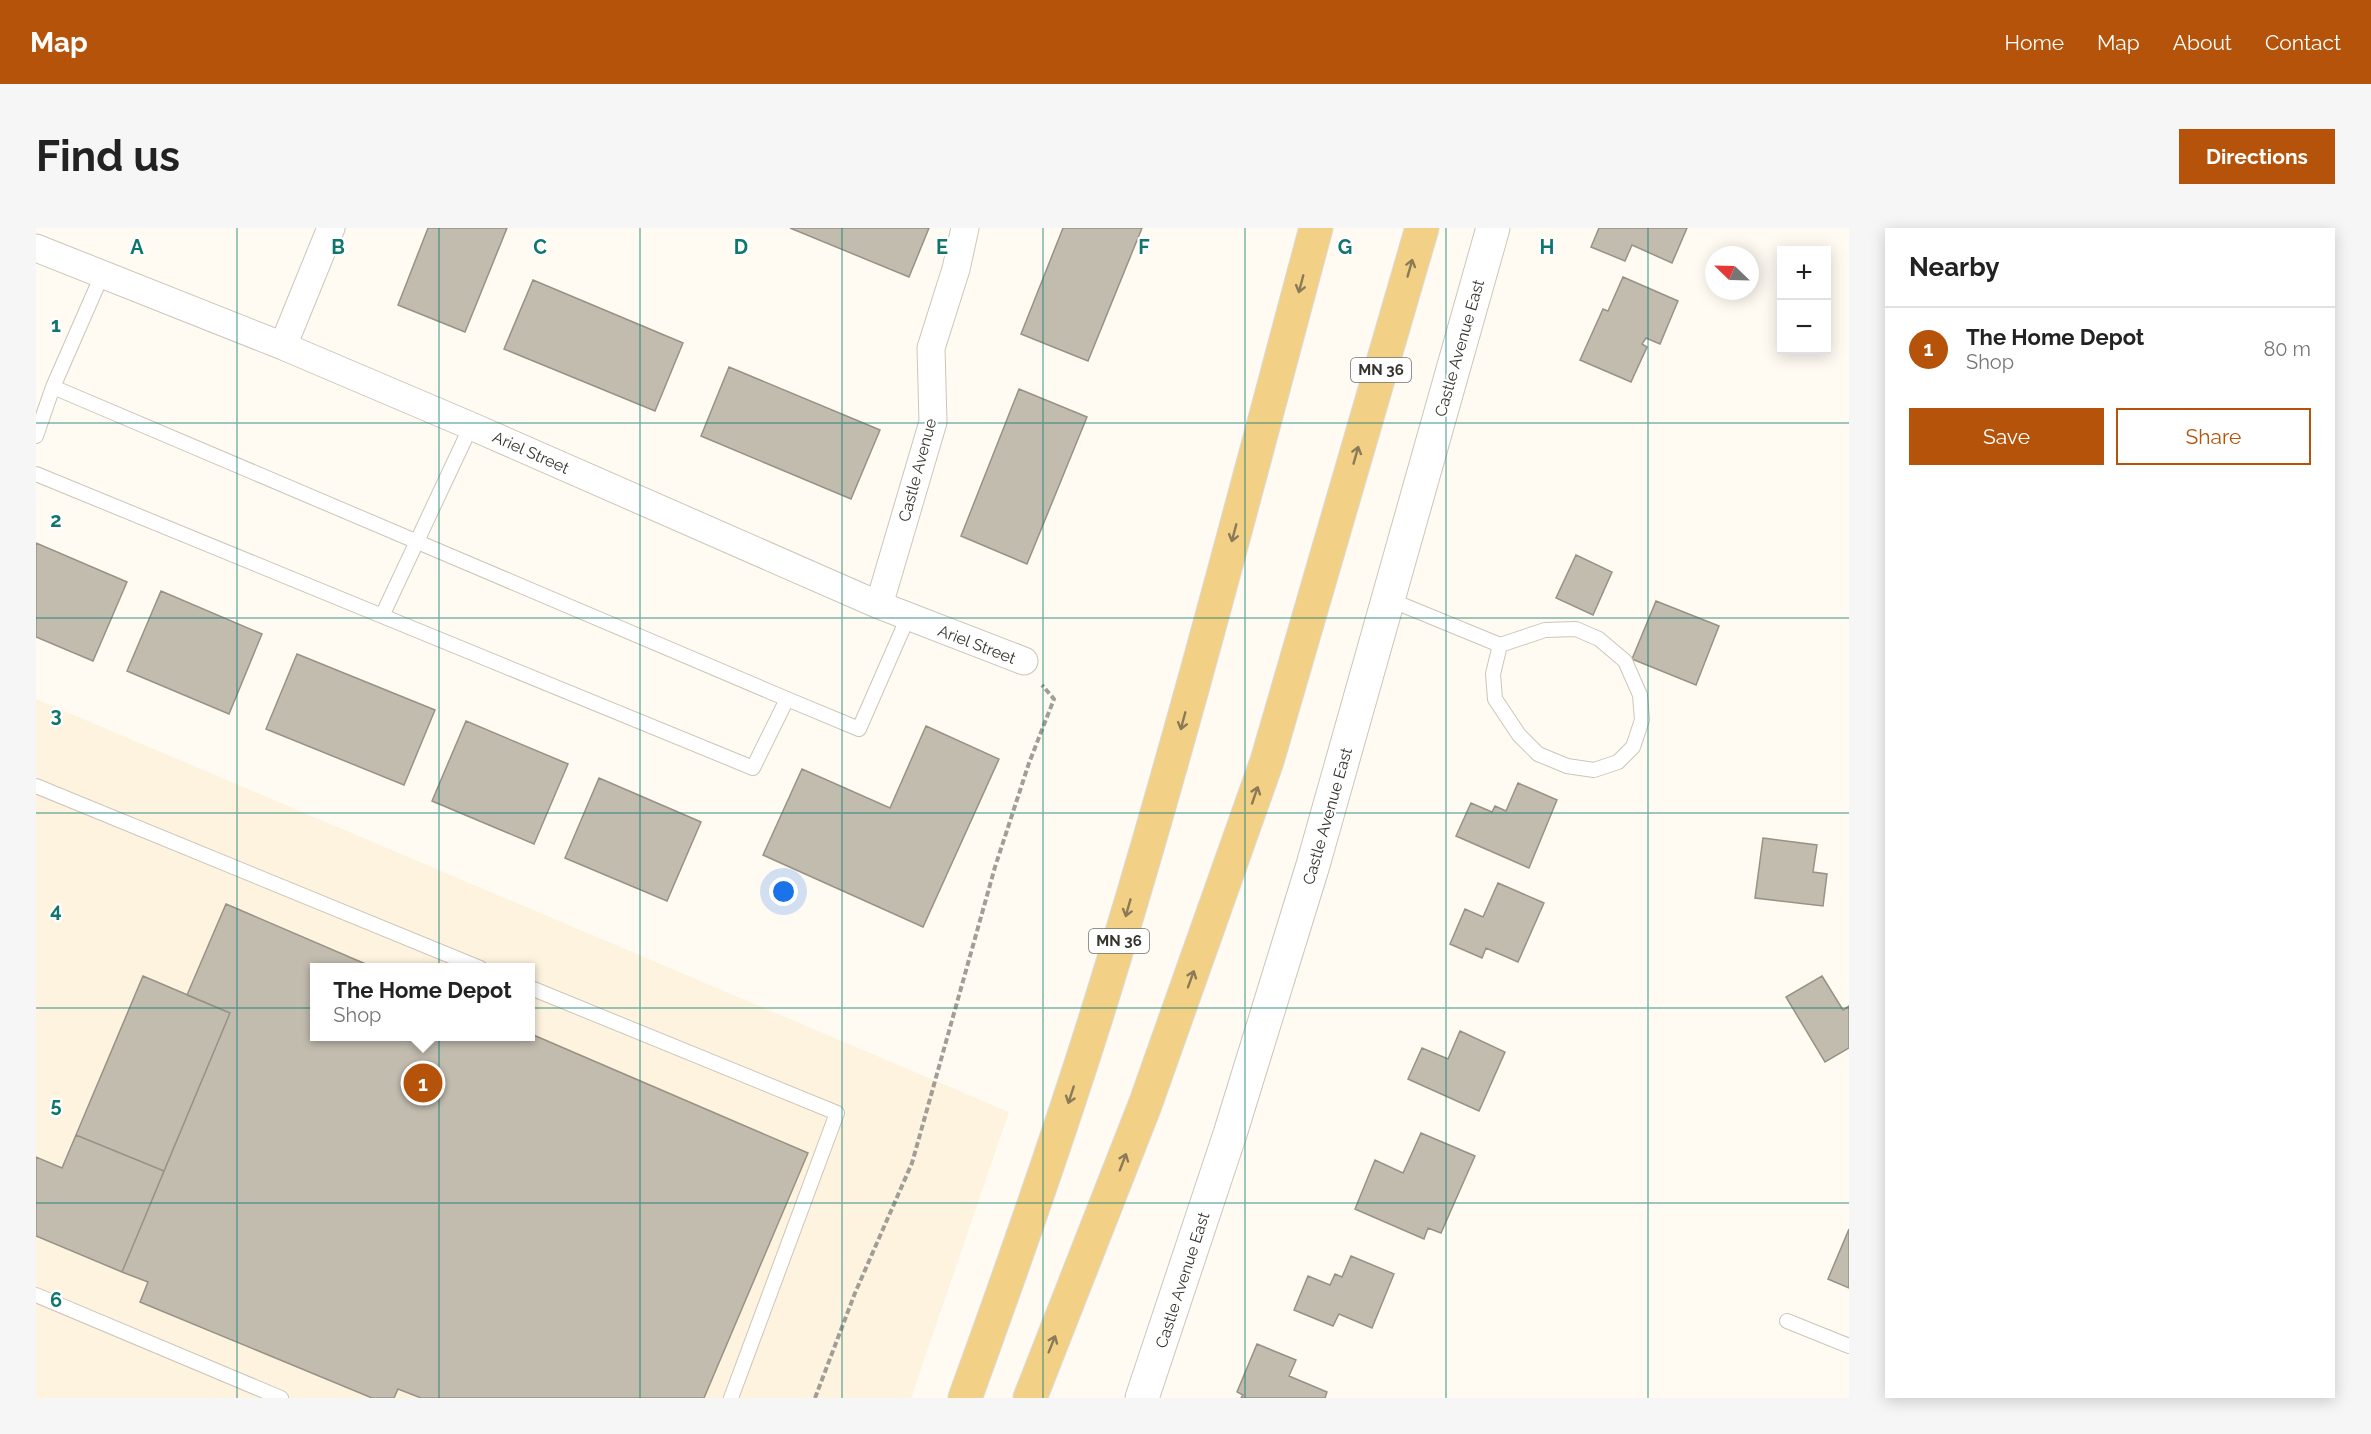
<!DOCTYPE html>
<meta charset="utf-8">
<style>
body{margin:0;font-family:Raleway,sans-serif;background:#f6f6f6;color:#222}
.controls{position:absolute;right:18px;top:18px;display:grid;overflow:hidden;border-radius:0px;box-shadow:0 3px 15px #0003}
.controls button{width:54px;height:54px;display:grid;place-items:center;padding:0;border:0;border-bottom:2px solid #e0e0e0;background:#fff;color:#222;font:30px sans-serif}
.compass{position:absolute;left:1669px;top:18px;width:54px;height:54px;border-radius:50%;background:#fff;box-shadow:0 3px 15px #0003;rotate:293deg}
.you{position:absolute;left:748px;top:664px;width:21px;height:21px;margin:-15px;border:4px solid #fff;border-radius:50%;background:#1a73e8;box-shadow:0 0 0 9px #1a73e833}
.badge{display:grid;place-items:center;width:39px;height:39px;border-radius:50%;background:#b45309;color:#fff;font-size:20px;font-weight:700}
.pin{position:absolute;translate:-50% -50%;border:3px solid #fff;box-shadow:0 2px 6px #0006}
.popup{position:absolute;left:274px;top:735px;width:225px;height:78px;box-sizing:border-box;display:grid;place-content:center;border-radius:0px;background:#fff;filter:drop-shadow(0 2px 4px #0005);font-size:20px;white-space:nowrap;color:#767676}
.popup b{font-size:22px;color:#222}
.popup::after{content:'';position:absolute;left:50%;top:100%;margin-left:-12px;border:12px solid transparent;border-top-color:#fff}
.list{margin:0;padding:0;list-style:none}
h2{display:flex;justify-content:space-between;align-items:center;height:78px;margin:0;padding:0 24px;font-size:26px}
h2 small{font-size:20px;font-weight:400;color:#767676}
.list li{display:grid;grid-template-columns:39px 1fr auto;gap:18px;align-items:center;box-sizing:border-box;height:84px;padding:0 24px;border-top:2px solid #e0e0e0}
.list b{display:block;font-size:22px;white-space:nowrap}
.list p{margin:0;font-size:20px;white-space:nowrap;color:#767676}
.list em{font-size:20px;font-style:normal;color:#767676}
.actions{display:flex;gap:12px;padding:18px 24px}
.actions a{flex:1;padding:14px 0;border:2px solid #b45309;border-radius:0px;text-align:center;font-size:21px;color:#b45309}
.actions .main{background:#b45309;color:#fff}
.map{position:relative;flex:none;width:1813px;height:1170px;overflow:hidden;border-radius:0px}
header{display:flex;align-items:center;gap:36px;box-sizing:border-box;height:84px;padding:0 30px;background:#b45309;color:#fff}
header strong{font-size:28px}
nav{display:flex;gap:33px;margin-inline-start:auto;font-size:21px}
.intro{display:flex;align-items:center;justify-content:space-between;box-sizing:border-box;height:144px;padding:0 36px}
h1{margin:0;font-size:42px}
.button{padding:15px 27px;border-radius:0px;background:#b45309;color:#fff;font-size:21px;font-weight:700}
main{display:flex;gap:36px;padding:0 36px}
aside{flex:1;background:#fff;border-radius:0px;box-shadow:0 3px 15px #0003}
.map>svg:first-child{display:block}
.built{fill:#fdf3de;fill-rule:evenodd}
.building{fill:#c2bcaf;stroke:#989286;stroke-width:1.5}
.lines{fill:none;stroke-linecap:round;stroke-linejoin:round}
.service-casing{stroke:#ccc6b9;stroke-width:16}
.minor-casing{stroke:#ccc6b9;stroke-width:29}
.tertiary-casing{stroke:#ccc6b9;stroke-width:35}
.motorway-casing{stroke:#dbdad9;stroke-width:35}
.path{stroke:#a19e97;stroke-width:4;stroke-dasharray:6 3;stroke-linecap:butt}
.service{stroke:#fff;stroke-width:14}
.minor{stroke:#fff;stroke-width:27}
.tertiary{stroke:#fff;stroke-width:33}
.motorway{stroke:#f2d187;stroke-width:33}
.oneway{stroke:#8a7a56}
.grid{fill:none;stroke:#0f766e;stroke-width:1.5;stroke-opacity:0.55}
.labels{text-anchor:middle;stroke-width:4.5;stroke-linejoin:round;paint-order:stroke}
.shield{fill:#fff;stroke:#72706c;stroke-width:1.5}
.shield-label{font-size:15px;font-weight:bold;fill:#35332d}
.street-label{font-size:16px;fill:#35332d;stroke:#fff}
.grid-label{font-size:20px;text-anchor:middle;font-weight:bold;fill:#0f766e;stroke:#fff;stroke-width:4.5;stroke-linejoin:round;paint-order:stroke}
</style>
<header>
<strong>Map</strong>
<nav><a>Home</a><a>Map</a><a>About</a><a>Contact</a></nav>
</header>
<div class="intro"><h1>Find us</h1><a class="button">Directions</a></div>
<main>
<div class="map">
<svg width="1813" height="1170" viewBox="0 0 1813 1170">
<rect width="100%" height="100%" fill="#fffbf3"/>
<path class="built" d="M0 471 973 884 875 1170H0ZM279 740H495V808H279Z"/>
<path class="building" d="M392 0H471L429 104 362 77Z
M754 0H893L873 49Z
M1027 0H1106L1052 133 985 106Z
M1563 0H1651L1636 35 1596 17 1589 33 1555 19Z
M1587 49 1642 73 1624 116 1610 110 1606 116 1611 119 1595 154 1544 132 1567 81 1572 83Z
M497 52 647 115 619 183 468 121Z
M693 139 844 202 815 271 665 208Z
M983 161 1051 189 991 336 925 308Z
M0 315 91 354 57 433 0 409Z
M1540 327 1576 344 1557 387 1520 370Z
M125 363 226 406 193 486 91 443Z
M1620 373 1683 398 1660 457 1596 431Z
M261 426 399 482 368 557 230 501Z
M430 493 532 536 498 616 396 573Z
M890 498 963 531 887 699 727 627 766 541 854 580Z
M563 550 665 594 631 673 529 630Z
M1482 555 1521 572 1493 640 1420 608 1435 575 1456 584 1459 578 1470 583Z
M1727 610 1781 617 1777 644 1791 646 1787 678 1719 670Z
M1462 655 1508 675 1482 734 1450 720 1446 730 1414 716 1429 681 1447 689Z
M190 676 339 740H279V808H495V806L772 925 668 1170H385L362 1161 358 1170H336L104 1074 112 1054 86 1044 194 785 151 767Z
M107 748 194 785 128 943 40 907Z
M1786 748 1807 782 1813 778V820L1789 834 1750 769Z
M1424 803 1469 824 1443 883 1372 851 1386 820 1412 831Z
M1385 905 1439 928 1405 1005 1392 1000 1388 1011 1319 981 1339 932 1367 945Z
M40 907 128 943 86 1044 0 1008V929L26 940Z
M1813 1001V1060L1792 1051Z
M1315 1028 1358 1046 1336 1100 1303 1086 1297 1098 1258 1082 1272 1048 1294 1057 1299 1046 1306 1049Z
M1221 1116 1260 1132 1253 1148 1291 1164 1289 1170H1205L1207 1167 1201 1164Z"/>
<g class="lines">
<g class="service-casing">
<path id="service" d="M66 47 17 159 751 471 823 501 872 389
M0 208 17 159
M0 246 717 540 751 471
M1352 371 1464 417 1509 402 1540 401 1563 411 1589 433 1604 467 1606 492 1597 519 1582 534 1558 542 1531 538 1502 526 1483 507 1459 471 1457 446 1464 417
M346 388 435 198
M0 558 444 740
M495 760 801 885 695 1170
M0 1067 245 1170
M1751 1093 1813 1118"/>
</g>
<g class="minor-casing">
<path id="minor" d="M0 20 247 118 435 198 843 377 988 433
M247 118 295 0
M843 377 897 194 895 120 920 41 929 0"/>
</g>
<g class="tertiary-casing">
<path id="tertiary" d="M1106 1170 1194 906 1277 637 1457 0"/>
</g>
<g class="motorway-casing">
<path id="motorway" d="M929 1170C979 1033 1027 897 1070 757 1147 507 1212 253 1280 0
M994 1170 1109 877 1231 533 1386 0"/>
</g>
<path class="path" d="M779 1170 819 1065 876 935 959 639 993 535 1018 471 1006 457"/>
<use href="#service" class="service"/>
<use href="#minor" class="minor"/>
<use href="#tertiary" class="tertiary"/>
<use href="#motorway" class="motorway"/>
</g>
<defs><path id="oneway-shaft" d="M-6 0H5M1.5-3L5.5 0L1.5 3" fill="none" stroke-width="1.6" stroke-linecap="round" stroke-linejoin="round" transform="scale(1.5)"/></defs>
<g class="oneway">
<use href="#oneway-shaft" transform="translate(1374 40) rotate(-74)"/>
<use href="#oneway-shaft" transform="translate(1265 56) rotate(105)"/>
<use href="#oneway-shaft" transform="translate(1320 227) rotate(-74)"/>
<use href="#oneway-shaft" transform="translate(1198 305) rotate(105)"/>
<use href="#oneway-shaft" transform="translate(1147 493) rotate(105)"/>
<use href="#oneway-shaft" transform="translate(1219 567) rotate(-71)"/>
<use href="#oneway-shaft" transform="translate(1092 680) rotate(106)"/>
<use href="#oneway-shaft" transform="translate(1155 751) rotate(-70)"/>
<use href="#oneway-shaft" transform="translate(1035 867) rotate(108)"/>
<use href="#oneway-shaft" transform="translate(1087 934) rotate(-69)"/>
<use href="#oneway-shaft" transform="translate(1016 1116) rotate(-68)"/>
</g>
<path class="grid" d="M201 0V1170M403 0V1170M604 0V1170M806 0V1170M1007 0V1170M1209 0V1170M1410 0V1170M1612 0V1170M0 195H1813M0 390H1813M0 585H1813M0 780H1813M0 975H1813"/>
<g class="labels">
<g class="shield">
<rect x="1315" y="130" width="60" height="24" rx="4.5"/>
<rect x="1053" y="701" width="60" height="24" rx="4.5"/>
</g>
<g class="shield-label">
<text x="1345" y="147">MN 36</text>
<text x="1083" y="718">MN 36</text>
</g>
<g class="street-label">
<text transform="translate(1423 120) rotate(-74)" y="6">Castle Avenue East</text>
<text transform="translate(495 224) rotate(24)" y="6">Ariel Street</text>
<text transform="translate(881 242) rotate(-75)" y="6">Castle Avenue</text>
<text transform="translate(941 416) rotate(21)" y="6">Ariel Street</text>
<text transform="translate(1291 588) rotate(-74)" y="6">Castle Avenue East</text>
<text transform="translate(1146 1052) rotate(-72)" y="6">Castle Avenue East</text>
</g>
</g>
<g class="grid-label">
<text x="101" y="26">A</text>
<text x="302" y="26">B</text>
<text x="504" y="26">C</text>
<text x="705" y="26">D</text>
<text x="906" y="26">E</text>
<text x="1108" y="26">F</text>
<text x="1309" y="26">G</text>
<text x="1511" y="26">H</text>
<text x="20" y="104">1</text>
<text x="20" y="299">2</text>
<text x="20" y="494">3</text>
<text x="20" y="689">4</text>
<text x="20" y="884">5</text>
<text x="20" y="1079">6</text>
</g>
</svg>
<div class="controls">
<button>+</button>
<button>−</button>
</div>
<svg class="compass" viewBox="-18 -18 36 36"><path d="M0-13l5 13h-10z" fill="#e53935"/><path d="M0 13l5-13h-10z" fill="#767676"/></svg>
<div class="you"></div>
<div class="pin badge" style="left:387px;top:855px">1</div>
<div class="popup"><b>The Home Depot</b>Shop</div>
</div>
<aside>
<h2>Nearby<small></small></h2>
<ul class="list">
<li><span class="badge">1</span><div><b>The Home Depot</b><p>Shop</p></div><em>80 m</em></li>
</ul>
<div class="actions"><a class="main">Save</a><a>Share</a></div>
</aside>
</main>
